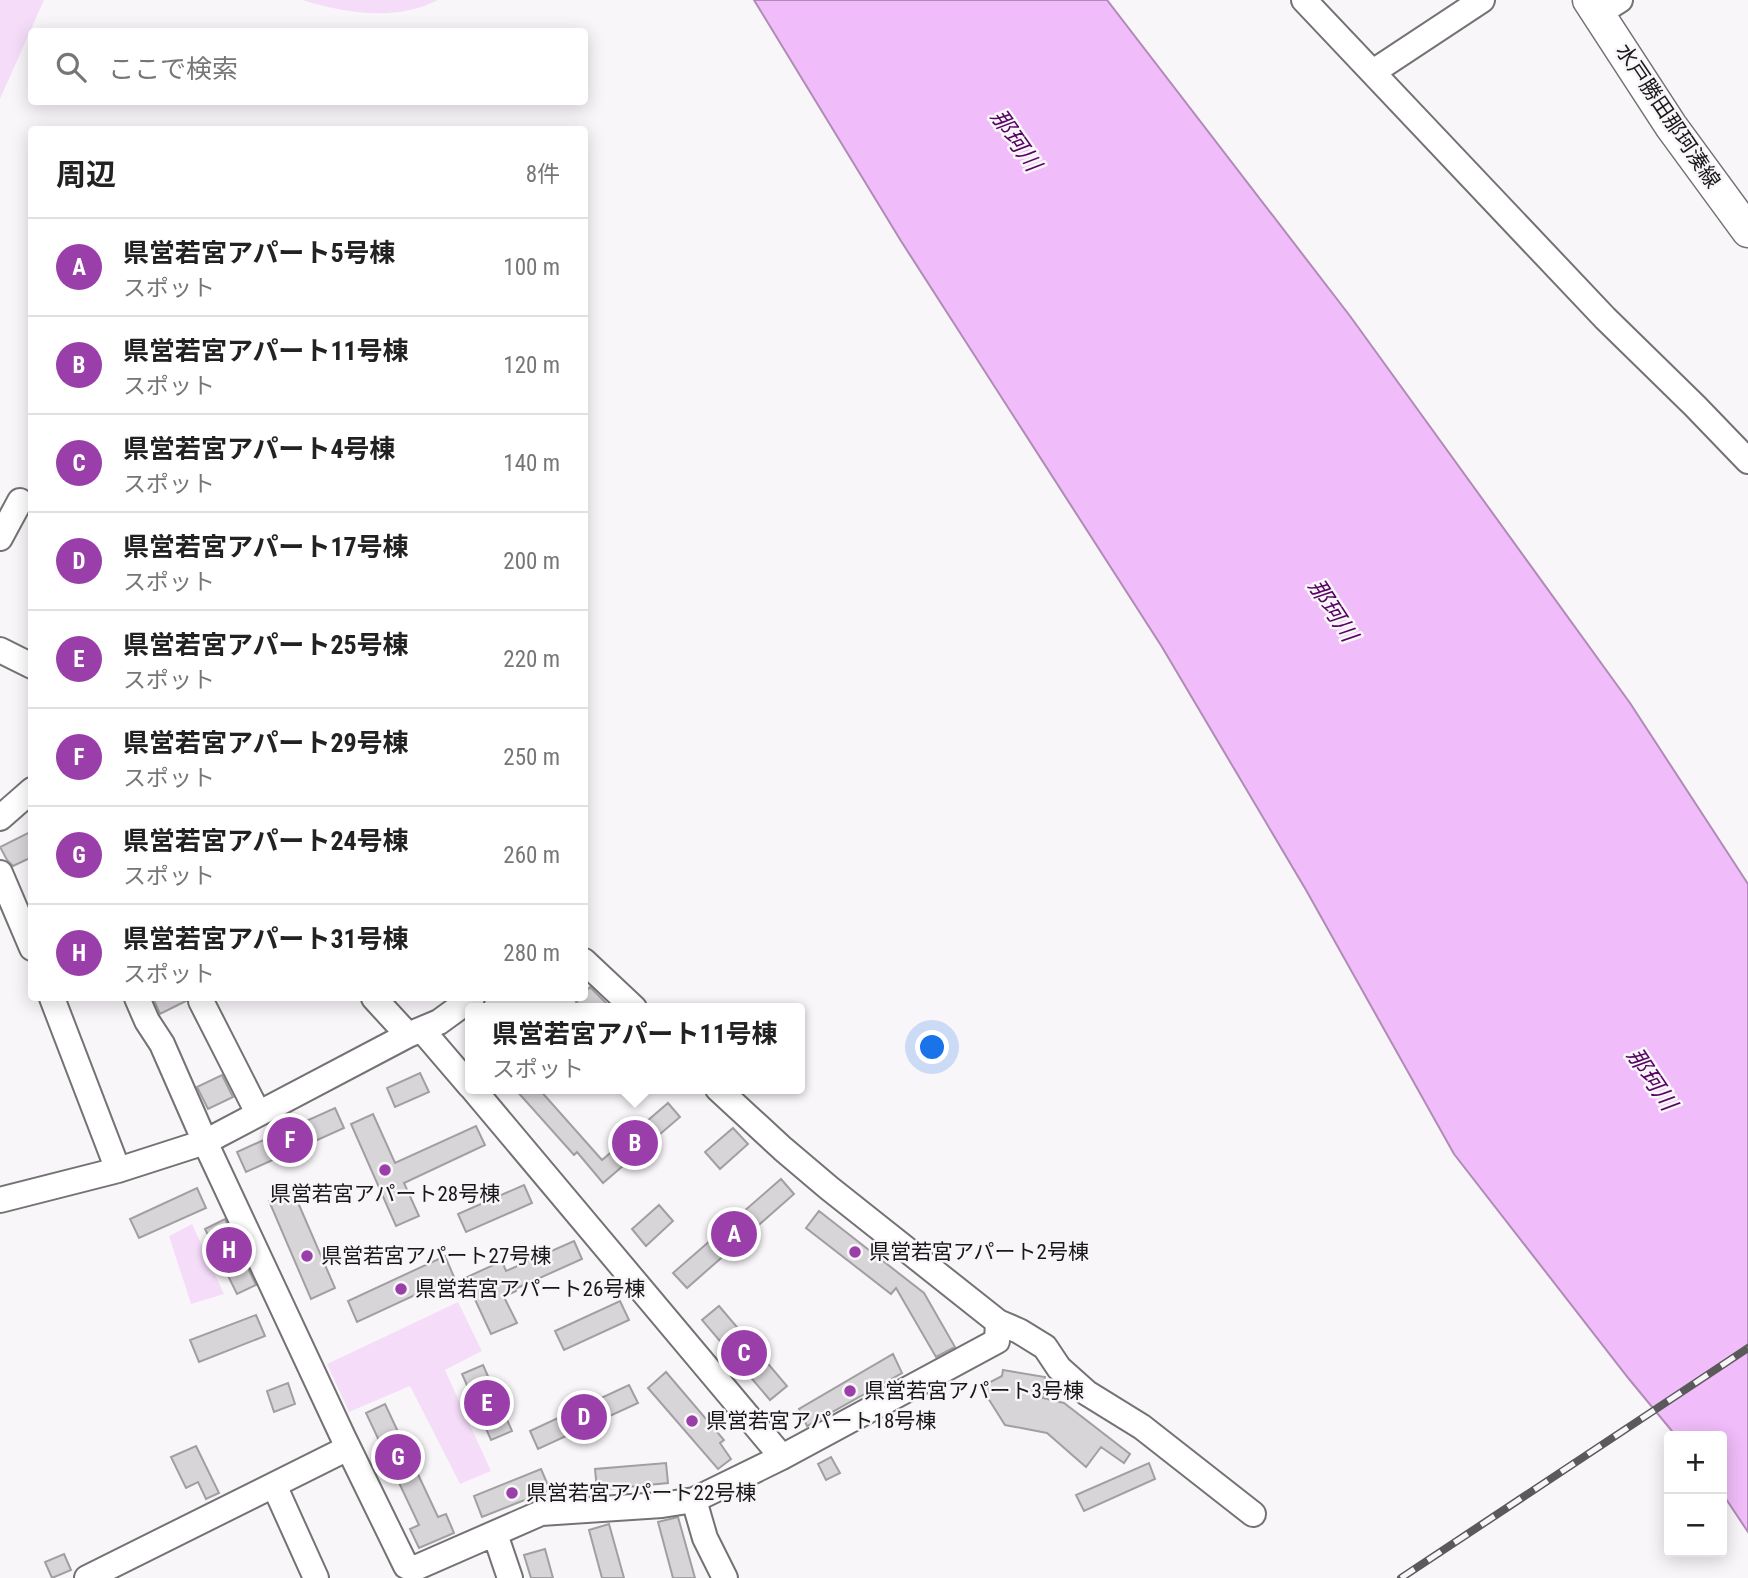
<!DOCTYPE html>
<html lang="ja">
<meta charset="utf-8">
<style>
body{margin:0;font-family:"Roboto Condensed","Noto Sans JP",sans-serif;background:#f6f6f6;color:#222}
.controls{position:absolute;right:21px;bottom:21px;display:grid;overflow:hidden;border-radius:7px;box-shadow:0 4px 18px #0003}
.controls button{width:63px;height:63px;display:grid;place-items:center;padding:0;border:0;border-bottom:2px solid #e0e0e0;background:#fff;color:#222;font:35px sans-serif}
.you{position:absolute;left:933px;top:1048px;width:24px;height:24px;margin:-18px;border:5px solid #fff;border-radius:50%;background:#1a73e8;box-shadow:0 0 0 10px #1a73e833}
.badge{display:grid;place-items:center;width:46px;height:46px;border-radius:50%;background:#9a3faa;color:#fff;font-size:23px;font-weight:700}
.pin{position:absolute;translate:-50% -50%;border:4px solid #fff;box-shadow:0 2px 7px #0006}
.popup{position:absolute;left:465px;top:1003px;width:340px;height:91px;box-sizing:border-box;display:grid;place-content:center;border-radius:7px;background:#fff;filter:drop-shadow(0 2px 5px #0005);font-size:23px;white-space:nowrap;color:#767676}
.popup b{font-size:26px;color:#222}
.popup::after{content:'';position:absolute;left:50%;top:100%;margin-left:-14px;border:14px solid transparent;border-top-color:#fff}
.list{margin:0;padding:0;list-style:none}
h2{display:flex;justify-content:space-between;align-items:center;height:91px;margin:0;padding:0 28px;font-size:30px}
h2 small{font-size:23px;font-weight:400;color:#767676}
.list li{display:grid;grid-template-columns:46px 1fr auto;gap:21px;align-items:center;box-sizing:border-box;height:98px;padding:0 28px;border-top:2px solid #e0e0e0}
.list b{display:block;font-size:26px;white-space:nowrap}
.list p{margin:0;font-size:23px;white-space:nowrap;color:#767676}
.list em{font-size:23px;font-style:normal;color:#767676}
.icon{flex:none;width:38px;height:38px;fill:none;stroke:currentColor;stroke-width:2;stroke-linecap:round;stroke-linejoin:round}
.map{position:relative;flex:none;width:1748px;height:1578px;overflow:hidden}
.search{position:absolute;background:#fff;box-shadow:0 4px 18px #0003;left:28px;top:28px;width:560px;height:77px;display:flex;align-items:center;gap:18px;box-sizing:border-box;padding:0 24px;border-radius:7px;color:#767676;font-size:26px}
.panel{position:absolute;background:#fff;box-shadow:0 4px 18px #0003;left:28px;top:126px;width:560px;height:875px;border-radius:7px}
.map>svg:first-child{display:block}
.green{fill:#f5ddf9}
.water{fill:#f0bcf9;stroke:#af8bb6;stroke-width:2}
.building{fill:#d8d5d8;stroke:#a19fa1;stroke-width:2}
.lines{fill:none;stroke-linecap:round;stroke-linejoin:round}
.minor-casing{stroke:#747274;stroke-width:28}
.major-casing{stroke:#747274;stroke-width:35}
.minor{stroke:#fff;stroke-width:24}
.major{stroke:#fff;stroke-width:32}
.rail-casing{stroke:#5b5a5b;stroke-width:8}
.rail{stroke:#f9f6f9;stroke-width:5;stroke-dasharray:16;stroke-linecap:butt}
.poi-dot{fill:#9a3faa;stroke:#f9f6f9;stroke-width:2.5}
.labels{text-anchor:middle;stroke-width:5;stroke-linejoin:round;paint-order:stroke}
.street-label{font-size:21px;fill:#181818;stroke:#f9f6f9}
.poi-label{font-size:21px;fill:#181818;stroke:#f9f6f9;text-anchor:start}
.water-label{font-size:23px;font-style:italic;fill:#560363;stroke:#f9f6f9}
</style>
<div class="map">
<svg width="1748" height="1578" viewBox="0 0 1748 1578">
<rect width="100%" height="100%" fill="#f9f6f9"/>
<path class="green" d="M0 0H44L0 99Z
M302 0H438C395 22 346 13 302 0Z
M192 1224 224 1294 191 1304 169 1236Z
M458 1302 482 1351 445 1370 491 1471 460 1484 410 1386 349 1412 327 1364Z"/>
<path class="water" d="M754 0H1107L1350 316 1630 703 1748 884V1532L1722 1493V1436H1676L1629 1379 1454 1154 1306 890 1162 647 901 241Z"/>
<path class="building" d="M32 831V857L13 866 7 860 0 847Z
M590 987 611 1008H583L576 1002 580 998H584V993Z
M153 998H187L186 1001 160 1014Z
M420 1073 429 1092 395 1107 387 1088Z
M222 1075 233 1097 208 1109 197 1087Z
M515 1089H539L602 1160 668 1103 680 1117 603 1183 577 1152 574 1155Z
M335 1108 344 1128 246 1172 237 1152Z
M373 1114 395 1163 476 1126 485 1145 404 1183 419 1216 396 1226 351 1124Z
M733 1128 748 1144 720 1169 705 1152Z
M781 1179 794 1194 687 1288 673 1273Z
M524 1185 532 1203 466 1232 458 1214Z
M197 1188 206 1208 139 1238 130 1219Z
M293 1191 335 1288 311 1299 269 1201Z
M659 1205 673 1221 646 1246 632 1229Z
M819 1211 924 1293 955 1347 936 1357 896 1288 891 1294 806 1228Z
M225 1219 256 1285 237 1294 205 1229Z
M574 1241 582 1259 515 1289 516 1291 504 1297 517 1323 491 1334 465 1278 502 1261 506 1271Z
M445 1256 454 1277 357 1322 348 1301Z
M620 1301 629 1320 564 1350 555 1331Z
M719 1306 787 1386 770 1400 702 1320Z
M256 1315 265 1336 199 1362 190 1340Z
M893 1354 902 1373 807 1426 799 1409Z
M483 1365 512 1431 491 1440 462 1374Z
M1003 1370 1045 1377 1043 1398 1064 1403 1130 1454 1124 1463 1101 1447 1086 1467 1047 1433 1005 1425 981 1387 1002 1376Z
M666 1372 724 1440 720 1443 731 1459 718 1469 648 1388Z
M288 1383 295 1404 274 1412 267 1391Z
M629 1385 638 1403 538 1449 530 1431Z
M385 1404 438 1517 446 1514 454 1533 419 1548 410 1529 419 1525 366 1413Z
M196 1446 219 1493 206 1499 198 1482 186 1488 171 1457Z
M831 1457 840 1473 826 1480 818 1464Z
M666 1463 668 1483 597 1490 595 1469Z
M1149 1463 1155 1479 1084 1511 1076 1495Z
M541 1469 550 1490 482 1517 474 1496Z
M678 1517 695 1578H673L658 1522Z
M609 1524 624 1578H602L589 1530Z
M545 1549 553 1578H531L524 1555Z
M64 1554 71 1570 52 1578 45 1562Z"/>
<g class="lines">
<g class="minor-casing">
<path id="minor" d="M1304 0 1605 318 1695 406 1748 461
M1598 14 1620 0
M1373 72 1482 0
M0 538 20 501
M0 650 32 666
M0 818 32 790
M0 873 32 948
M584 961 634 1008
M52 998 118 1170
M137 998 147 1021 162 1044 205 1142 343 1437 406 1566 413 1569 541 1513 662 1505 694 1500 782 1457 997 1341 998 1322 829 1188 783 1149 718 1089
M374 998 408 1035
M201 1001 258 1113
M422 1030 470 1086
M473 1089 782 1457
M0 1200 118 1170 205 1142 408 1035 439 1022 472 998
M998 1322 1019 1331 1045 1347 1059 1368 1087 1393 1142 1427 1253 1514
M274 1485 316 1578
M694 1500 705 1538 725 1578
M495 1534 510 1578
M87 1578 348 1448"/>
</g>
<g class="major-casing">
<path id="major" d="M1589 0 1671 126 1748 231"/>
</g>
<use href="#minor" class="minor"/>
<use href="#major" class="major"/>
<g class="rail-casing">
<path id="rail" d="M1401 1578 1748 1348"/>
</g>
<use href="#rail" class="rail"/>
</g>
<g class="poi-dot">
<circle cx="385" cy="1170" r="7"/>
<circle cx="855" cy="1252" r="7"/>
<circle cx="307" cy="1256" r="7"/>
<circle cx="401" cy="1289" r="7"/>
<circle cx="850" cy="1391" r="7"/>
<circle cx="692" cy="1421" r="7"/>
<circle cx="512" cy="1493" r="7"/>
</g>
<g class="labels">
<g class="street-label">
<text transform="translate(1668 116) rotate(56)" y="7">水戸勝田那珂湊線</text>
</g>
<g class="poi-label">
<text x="385" y="1201" text-anchor="middle">県営若宮アパート28号棟</text>
<text x="869" y="1259">県営若宮アパート2号棟</text>
<text x="321" y="1263">県営若宮アパート27号棟</text>
<text x="415" y="1296">県営若宮アパート26号棟</text>
<text x="864" y="1398">県営若宮アパート3号棟</text>
<text x="706" y="1428">県営若宮アパート18号棟</text>
<text x="526" y="1500">県営若宮アパート22号棟</text>
</g>
<g class="water-label">
<text transform="translate(1016 140) rotate(55)" y="8">那珂川</text>
<text transform="translate(1333 610) rotate(57)" y="8">那珂川</text>
<text transform="translate(1652 1079) rotate(56)" y="8">那珂川</text>
</g>
</g>
</svg>
<div class="controls">
<button>+</button>
<button>−</button>
</div>
<div class="you"></div>
<div class="pin badge" style="left:734px;top:1234px">A</div>
<div class="pin badge" style="left:635px;top:1143px">B</div>
<div class="popup"><b>県営若宮アパート11号棟</b>スポット</div>
<div class="pin badge" style="left:744px;top:1353px">C</div>
<div class="pin badge" style="left:584px;top:1417px">D</div>
<div class="pin badge" style="left:487px;top:1403px">E</div>
<div class="pin badge" style="left:290px;top:1140px">F</div>
<div class="pin badge" style="left:398px;top:1457px">G</div>
<div class="pin badge" style="left:229px;top:1250px">H</div>
<div class="search"><svg class="icon" aria-label="search" viewBox="0 0 24 24"><circle cx="10" cy="10" r="6"/><path d="M15 15l6 6"/></svg>ここで検索</div>
<section class="panel">
<h2>周辺<small>8件</small></h2>
<ul class="list">
<li><span class="badge">A</span><div><b>県営若宮アパート5号棟</b><p>スポット</p></div><em>100 m</em></li>
<li><span class="badge">B</span><div><b>県営若宮アパート11号棟</b><p>スポット</p></div><em>120 m</em></li>
<li><span class="badge">C</span><div><b>県営若宮アパート4号棟</b><p>スポット</p></div><em>140 m</em></li>
<li><span class="badge">D</span><div><b>県営若宮アパート17号棟</b><p>スポット</p></div><em>200 m</em></li>
<li><span class="badge">E</span><div><b>県営若宮アパート25号棟</b><p>スポット</p></div><em>220 m</em></li>
<li><span class="badge">F</span><div><b>県営若宮アパート29号棟</b><p>スポット</p></div><em>250 m</em></li>
<li><span class="badge">G</span><div><b>県営若宮アパート24号棟</b><p>スポット</p></div><em>260 m</em></li>
<li><span class="badge">H</span><div><b>県営若宮アパート31号棟</b><p>スポット</p></div><em>280 m</em></li>
</ul>
</section>
</div>
